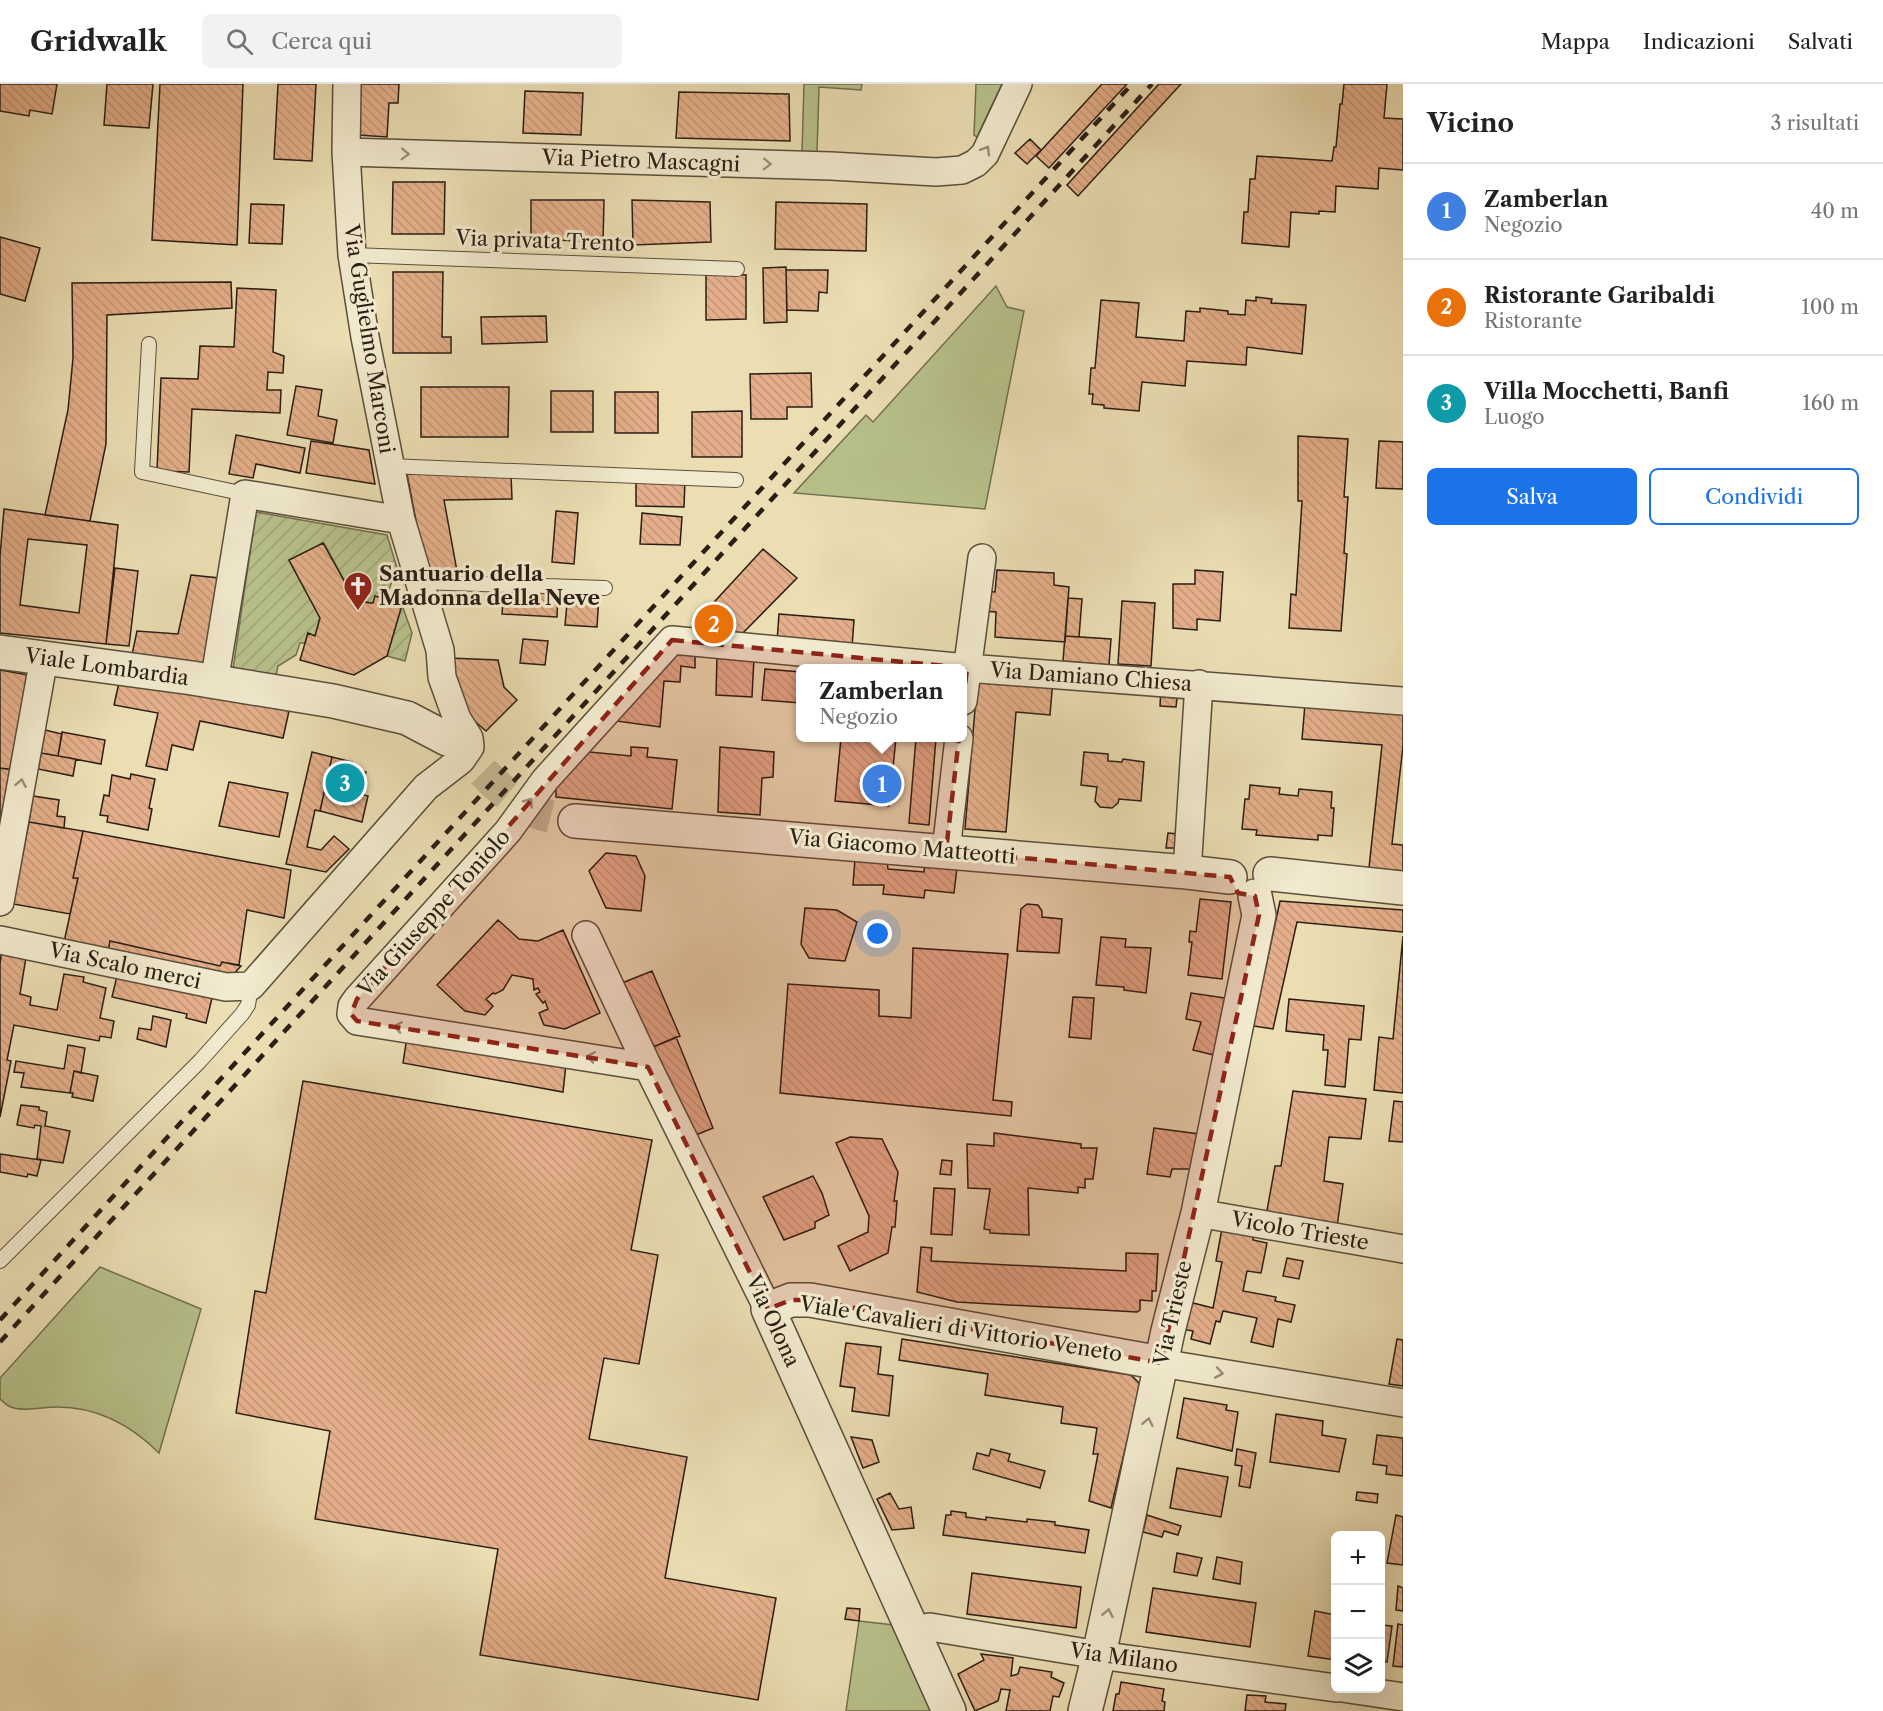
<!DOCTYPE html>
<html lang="it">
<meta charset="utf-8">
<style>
body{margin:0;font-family:"Libre Caslon Text",serif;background:#f2f2f2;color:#222}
.controls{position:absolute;right:18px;bottom:18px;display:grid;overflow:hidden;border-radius:9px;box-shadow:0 6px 24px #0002}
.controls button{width:54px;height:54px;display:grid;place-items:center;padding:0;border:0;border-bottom:2px solid #e0e0e0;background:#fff;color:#222;font:30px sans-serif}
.you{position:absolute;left:878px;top:850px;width:21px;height:21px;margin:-15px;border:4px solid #fff;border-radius:50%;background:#1a73e8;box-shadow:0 0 0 9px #1a73e833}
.badge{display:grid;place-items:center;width:39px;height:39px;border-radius:50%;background:#1a73e8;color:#fff;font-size:20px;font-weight:700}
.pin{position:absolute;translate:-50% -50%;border:3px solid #fff;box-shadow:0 2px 6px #0006}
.popup{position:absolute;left:796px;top:580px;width:171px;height:78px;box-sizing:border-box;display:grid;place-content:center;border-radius:9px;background:#fff;filter:drop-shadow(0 2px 4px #0005);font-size:20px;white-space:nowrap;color:#767676}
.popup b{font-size:22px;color:#222}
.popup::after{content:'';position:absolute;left:50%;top:100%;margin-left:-12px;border:12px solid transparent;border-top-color:#fff}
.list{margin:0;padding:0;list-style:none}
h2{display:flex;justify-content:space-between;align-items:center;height:78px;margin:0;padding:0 24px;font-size:26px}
h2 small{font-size:20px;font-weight:400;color:#767676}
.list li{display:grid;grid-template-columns:39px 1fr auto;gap:18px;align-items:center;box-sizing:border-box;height:96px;padding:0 24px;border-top:2px solid #e0e0e0}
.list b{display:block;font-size:22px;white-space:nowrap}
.list p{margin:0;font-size:20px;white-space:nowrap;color:#767676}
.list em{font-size:20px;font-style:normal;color:#767676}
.actions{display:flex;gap:12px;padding:18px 24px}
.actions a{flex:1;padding:14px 0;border:2px solid #1a73e8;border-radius:9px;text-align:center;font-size:21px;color:#1a73e8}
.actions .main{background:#1a73e8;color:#fff}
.icon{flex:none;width:33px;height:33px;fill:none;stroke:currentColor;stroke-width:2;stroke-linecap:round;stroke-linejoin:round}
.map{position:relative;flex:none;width:1403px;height:1627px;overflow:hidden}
header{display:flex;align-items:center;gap:36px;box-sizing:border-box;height:84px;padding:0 30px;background:#fff;border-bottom:2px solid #e0e0e0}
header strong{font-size:28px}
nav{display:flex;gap:33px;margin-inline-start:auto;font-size:21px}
.search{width:420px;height:54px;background:#f2f2f2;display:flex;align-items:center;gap:15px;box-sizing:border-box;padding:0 21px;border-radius:9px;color:#767676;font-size:22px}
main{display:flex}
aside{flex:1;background:#fff}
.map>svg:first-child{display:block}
.green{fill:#b8c18b;stroke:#717050;stroke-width:1.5}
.garden{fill:url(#garden-furrows);stroke:#717050;stroke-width:1.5}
.building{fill:url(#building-back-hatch);stroke:#2a1e14;stroke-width:1.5;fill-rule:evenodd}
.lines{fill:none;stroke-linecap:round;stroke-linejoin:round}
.tertiary-tunnel{stroke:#c4b893;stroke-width:33;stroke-dasharray:33 16;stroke-linecap:butt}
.service-casing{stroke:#5a4e3c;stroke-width:16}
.minor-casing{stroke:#5a4e3c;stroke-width:30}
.tertiary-casing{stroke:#5a4e3c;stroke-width:36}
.service{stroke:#f2eace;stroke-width:14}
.minor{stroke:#f2eace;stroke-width:27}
.tertiary{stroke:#f2eace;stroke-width:33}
.rail{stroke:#2a1e14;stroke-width:4.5;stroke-dasharray:10 10;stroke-linecap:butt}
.oneway{stroke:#988e7a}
.marked{fill:#8f2418;fill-opacity:0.2;stroke:#8f2418;stroke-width:4.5;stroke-dasharray:12 8;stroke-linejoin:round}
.labels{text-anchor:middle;stroke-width:6;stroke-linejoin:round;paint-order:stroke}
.street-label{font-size:21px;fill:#2a1e14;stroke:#f2eace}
.poi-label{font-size:21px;font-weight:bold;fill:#2a1e14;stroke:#f2eace;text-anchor:start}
</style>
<header>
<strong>Gridwalk</strong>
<div class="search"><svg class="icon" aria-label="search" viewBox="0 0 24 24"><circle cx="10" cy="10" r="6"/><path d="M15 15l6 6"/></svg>Cerca qui</div>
<nav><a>Mappa</a><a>Indicazioni</a><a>Salvati</a></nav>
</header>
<main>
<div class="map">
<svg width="1403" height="1627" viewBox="0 0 1403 1627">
<defs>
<pattern id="garden-furrows" width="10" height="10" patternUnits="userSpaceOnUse" patternTransform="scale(1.5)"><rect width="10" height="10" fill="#b8c18b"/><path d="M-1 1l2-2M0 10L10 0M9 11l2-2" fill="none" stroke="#9ea577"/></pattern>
<pattern id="building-back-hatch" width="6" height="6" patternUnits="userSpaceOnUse" patternTransform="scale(1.5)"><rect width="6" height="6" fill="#e4af8a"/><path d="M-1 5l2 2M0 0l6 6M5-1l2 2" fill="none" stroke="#c49676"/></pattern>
</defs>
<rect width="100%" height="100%" fill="#ebdeb3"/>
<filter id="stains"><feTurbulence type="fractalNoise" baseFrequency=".00333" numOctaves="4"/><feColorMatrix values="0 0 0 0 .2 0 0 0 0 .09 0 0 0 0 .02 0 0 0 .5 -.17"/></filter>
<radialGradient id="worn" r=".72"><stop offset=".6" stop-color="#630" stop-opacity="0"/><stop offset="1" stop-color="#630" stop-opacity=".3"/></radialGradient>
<path class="green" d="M804 0H862L861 6 819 3 817 68H802Z
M976 0H1002L977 53 974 51Z
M996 202 1007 223 1024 227 985 425 794 409 866 331 873 338Z
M100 1183 201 1225 159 1369C131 1341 98 1323 57 1323 43 1323 24 1328 11 1323 7 1322 3 1317 0 1315V1294Z
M859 1537 894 1541 932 1627H846Z"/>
<path class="garden" d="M256 428 387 451 397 484 385 516 375 513 373 519 355 516 324 459 289 476 320 534 315 552 308 549 305 559H300L296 571 278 582 276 592 233 585Z
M402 521 412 549 405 577 387 572Z"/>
<path class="building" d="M0 0H57L52 30 30 26 29 32 0 27Z
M107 0H153L149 44 104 41Z
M160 0H243L237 161 152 156Z
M278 0H316L312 77 274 75Z
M360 0H399L398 19H389L387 53 358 51Z
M1102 0H1127L1049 84 1036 72Z
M1159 0H1181L1078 112 1067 101Z
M1344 0H1387L1384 34 1403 35V86L1379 84 1378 105 1336 102 1335 128 1319 127V130L1291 128 1289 163 1242 159 1244 128H1248L1250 95H1255L1257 72 1332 77 1334 63H1336L1340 20H1342Z
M525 7 583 9 581 51 523 49Z
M679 8 789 10 790 57 676 54Z
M1030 55 1041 66 1027 80 1015 69Z
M393 98H445L444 150H392Z
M531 116H604L603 158 531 155Z
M632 116 710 118 711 158 633 161Z
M776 118 867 120 866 167 775 165Z
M251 120 284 121 282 160 249 159Z
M0 153 40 164 25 217 0 210Z
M786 183 787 238 764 239 763 184Z
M786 186H828L827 209 819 208 818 227 787 226Z
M393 188H443L442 253H451V269H393Z
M706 189 746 191V235L706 236Z
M231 198 232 224 107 231 106 360 90 437 45 431 68 326 73 274 72 199Z
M237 204 276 206 273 268 284 272 283 289 268 288 267 306H281L280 329 192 325 189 388 157 387 161 294 198 295 200 262 234 263Z
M1256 213 1272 215 1271 219 1306 221 1302 270 1247 263 1246 281 1187 277 1185 302 1142 298 1139 327 1104 324V321L1092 320 1093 310H1089L1091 284H1095L1101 216 1139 219 1136 253 1184 257 1186 227 1200 228V224L1228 227V230L1245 231 1246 216 1256 217Z
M546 232 547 258 482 260 481 233Z
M811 289 812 323H787V335H751L750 290Z
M296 302 322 306 318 332 337 336 333 359 287 351Z
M421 303H509L508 353H421Z
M551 307H593V348H551Z
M615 308H658V349H615Z
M742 327V373H692V328Z
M236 351 305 364 300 389 256 380 253 394 229 390Z
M1298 352 1348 355 1344 413H1348L1344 469 1347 470 1341 547 1289 544 1291 510 1296 511 1302 417H1298Z
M311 357 369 366 375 400 306 389Z
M1379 357 1403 358V405L1376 404Z
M407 390 511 391 512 415 444 416 457 487 426 489Z
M636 395 685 396 684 423 636 422Z
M4 425 118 441 106 560 0 549V472ZM28 455 87 461 79 529 20 521Z
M556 427 578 429 574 480 552 478Z
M642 429 682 433 680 461 640 460Z
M323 459 355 516 370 519H373L375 512 402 521 387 572 354 591 300 576 308 549 315 552 320 534 289 476Z
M763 465 797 494 738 554 704 552 693 541Z
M115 484 138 487 129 562 106 560Z
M997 486 1054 489V501L1069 503 1065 558 995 553 996 528 984 527 985 507 995 508Z
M1195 486 1223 488 1220 537 1197 535V546L1173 544V500H1195Z
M191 491 219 494 203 582 131 575 137 547 178 550Z
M504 506 558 508 557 533 502 530Z
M568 509 599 511 597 543 565 541Z
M1068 514 1082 515 1079 553 1065 552Z
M1122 517 1155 519 1151 582 1118 580Z
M779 530 854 536 852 563 777 558Z
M1065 552 1111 555 1109 581 1063 577Z
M523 555 548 557 545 581 520 579Z
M670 569 695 571V584L681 582 680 598 664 597 660 643 609 636Z
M717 572 754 574 752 613 716 611Z
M448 574 498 576 504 603 517 616 486 647 470 633Z
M765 585 801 588V619L762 616Z
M0 586 34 592 18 687 0 684Z
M978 589 1053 595 1050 631 1016 628 1006 748 965 745Z
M120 594 289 627 283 654 200 637 193 666 172 661 167 686 146 682 158 629 114 621Z
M1161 604 1178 606 1176 623 1160 622Z
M1305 620 1403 627V662L1392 760 1403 761V787L1369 784 1382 661 1302 655Z
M45 646 62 650 58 672 41 669Z
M62 648 105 656 101 680 58 672Z
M841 654H896L889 722 835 717Z
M916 654H936L929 741 909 739Z
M631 663 648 664 647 673 677 676 672 725 556 713V692L579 667 631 672Z
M720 663 774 668 773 693 762 694 760 731 718 728Z
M312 668 332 673 320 727 315 726 307 763 321 766 334 752 349 765 326 788 286 780Z
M1084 668 1108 670V677L1122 678 1123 675 1144 678 1141 717 1119 715 1118 719 1112 724 1100 723 1095 717 1097 703 1081 701Z
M41 669 76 675 73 692 38 685Z
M332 673 352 678 351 685 366 688 360 710 368 712 362 738 320 727Z
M0 684 15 686 0 769Z
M131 690 155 695 149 724 152 725 148 746 107 738 108 732 100 731 104 711 109 712 112 691 130 695Z
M229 698 288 709 279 753 219 742Z
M1250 701 1280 704 1279 710 1298 712 1299 705 1332 708 1331 724H1334L1332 752 1318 751V756L1256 751 1257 746 1242 745 1245 715H1249Z
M33 712 59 716 57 732 65 733 64 744 29 738Z
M29 738 83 747 73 794H78L70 830 13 820Z
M83 747 291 786 284 834 247 826 239 881 222 878 220 882 110 857 108 867 64 858 78 794H73Z
M1168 749 1178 750 1177 764H1166Z
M606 769 636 772 645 792 641 827 606 824 589 787Z
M855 775 887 777 888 785 924 788 925 780 957 784 954 809 925 806 924 814 883 810 884 801H853Z
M1200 815 1231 818 1222 895 1188 891 1192 858H1189L1190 847 1196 848Z
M1280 817 1403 826V848L1297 838 1273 945 1253 942Z
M1027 820 1038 821 1042 827V833L1062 835 1059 869 1017 867 1021 825Z
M805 824 837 826 857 838 845 877 809 874 801 860Z
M498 836 519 855 538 857 563 846 600 929 565 945 544 941 539 929 548 925 545 917 543 919 536 910 540 908 538 904 534 906 533 895 512 891 503 906 495 910 493 909 486 915 493 922 485 931 465 927 437 901Z
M1403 852V1009L1374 1006 1379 953 1393 955Z
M1101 853 1126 855 1125 863 1151 864 1146 909 1124 906V903L1096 901Z
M110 857 220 882 222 878 241 882 229 895 108 867Z
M2 863 27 867 20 910 31 913 30 921 57 926 64 890 84 893 83 898 106 904 100 934 114 937 111 954 100 952 99 957 14 941 7 976 11 977 0 1033V880Z
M913 864 1008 870 993 1016 1012 1018 1011 1032 780 1009 788 900 879 906V932L911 934Z
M652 887 680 952 651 964 622 899Z
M117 892 212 914 206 939 186 934 187 930 112 913Z
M1191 909 1232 915 1218 972 1193 966 1201 938 1186 935Z
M1073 913 1094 914 1091 955 1069 953Z
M1289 915 1364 922 1361 956 1349 955 1345 1003 1325 1001 1328 966H1323L1324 951 1286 947Z
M153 932 171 936 166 963 137 955 139 944 151 946Z
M407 953 566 980 563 1008 403 979Z
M676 953 713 1044 691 1053 651 964Z
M68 961 85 964 81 989 74 987 70 1009 21 1003 24 989 14 988 16 977 64 985Z
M74 987 98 992 93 1017 72 1013 73 1009H70Z
M303 997 652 1056 631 1166 658 1171 639 1280 604 1274 589 1355 687 1373 665 1494 776 1514 758 1616 480 1571 498 1465 315 1435 330 1347 236 1329 255 1207 266 1209Z
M1293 1007 1366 1015 1361 1055 1329 1053 1324 1097 1343 1100 1337 1143 1266 1132 1275 1082H1281Z
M1394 1017 1403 1018V1058L1389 1057Z
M21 1021 39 1023V1026L47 1028 45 1042 70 1047 63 1079 37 1075 41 1042 35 1041 34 1044 17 1041Z
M1154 1044 1199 1050 1191 1085H1172L1170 1093 1147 1090Z
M994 1049 1081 1060V1064H1097L1093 1095H1085V1104L1078 1103V1109L1028 1104 1029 1151 990 1149V1146L984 1145 990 1105 968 1104 967 1060 994 1062Z
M850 1053 882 1055 898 1088 894 1117H897L895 1143H892L888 1169 850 1187 838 1162 868 1148 869 1132 836 1059Z
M0 1070 41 1076 37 1092 28 1090 27 1093 0 1088Z
M942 1076 952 1077 951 1091 940 1090Z
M813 1092 822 1109 829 1131 815 1138V1144L784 1156 763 1113Z
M934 1104 955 1105 952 1151 931 1150Z
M1223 1139 1254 1147 1253 1156 1267 1159 1261 1189 1247 1187 1243 1207 1276 1213 1275 1217 1295 1221 1291 1238 1278 1235 1273 1263 1251 1258 1257 1234 1223 1227 1220 1238 1216 1237 1210 1260 1191 1255 1193 1247 1182 1245 1189 1218 1213 1224 1222 1178 1216 1177Z
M921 1163 932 1164 931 1177 1126 1187V1169L1158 1170 1156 1207H1152V1217L1140 1216V1226L1137 1228 957 1218 917 1208Z
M1287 1174 1303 1177 1299 1195 1283 1192Z
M902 1255 1131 1291 1139 1299 1137 1316 1111 1424 1089 1417 1098 1370H1093L1097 1344 1061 1339 1063 1323 985 1311 988 1290 899 1276Z
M1397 1255 1403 1256V1302L1389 1300Z
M846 1259 881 1263 878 1290 893 1292 889 1332 852 1327 855 1304 840 1302Z
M1184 1314 1227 1321 1226 1326 1238 1328 1232 1367 1177 1354Z
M1276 1330 1323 1337 1322 1351 1346 1355 1339 1388 1270 1378Z
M1377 1351 1403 1354V1392L1386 1390 1387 1382 1373 1380Z
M851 1353 872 1356 879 1378 863 1384Z
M991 1365 1010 1370 1008 1377 1045 1387 1040 1404 973 1385 977 1369 989 1372Z
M1237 1365 1256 1369 1250 1404 1239 1402 1242 1382 1235 1381Z
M1177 1384 1228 1393 1221 1433 1170 1424Z
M1357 1408 1378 1410 1377 1419 1356 1416Z
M890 1409 899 1425 911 1423 914 1444 892 1446 877 1415Z
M951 1427 966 1429V1433L986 1436V1433L1027 1438V1435L1055 1438V1441L1089 1446 1085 1469 943 1451 946 1431H951Z
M1147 1431 1181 1442 1178 1451 1164 1447 1162 1453 1143 1448Z
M1396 1431 1403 1433V1481L1387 1479Z
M1177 1469 1202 1474 1197 1492 1174 1488Z
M1217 1473 1242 1478 1240 1500 1213 1495Z
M972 1489 1081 1503 1076 1544 967 1530Z
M1398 1502 1403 1504V1527L1396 1526Z
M1153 1504 1256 1519 1250 1563 1146 1548Z
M847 1524 860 1525 859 1537 845 1535Z
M1315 1527 1336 1531V1576L1308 1572Z
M1398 1540 1403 1541V1583L1393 1582Z
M1380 1541 1392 1542 1387 1578 1380 1577Z
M981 1570 1013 1574 1011 1592 1018 1590 1020 1583 1052 1588 1051 1593 1064 1599 1059 1613 1053 1612 1050 1627H1006L1010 1606 1001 1605 998 1617 975 1627 958 1590 984 1576Z
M1121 1598 1164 1605 1162 1617 1165 1618 1164 1627H1113L1116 1610H1119Z
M1247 1611 1266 1612 1265 1618 1286 1620 1285 1627H1245Z"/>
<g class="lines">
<path class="tertiary-tunnel" d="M447 655C474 675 501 712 529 725 544 732 559 735 575 737"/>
<g class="service-casing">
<path id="service" d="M352 171 737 185
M149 260 142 388 245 410
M389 382 736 396
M419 498 605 504
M0 1177 200 977 242 930 248 921 251 902"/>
</g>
<g class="minor-casing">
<path id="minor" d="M346 68 831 82 936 88 962 86 976 79 985 70 1018 0
M214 599 245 410 401 436
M963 617 982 474
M946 767 959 654
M1187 788 1199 600
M0 818 44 574
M586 851 648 983 768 1225
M0 856 226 903 251 902 426 703 461 676 470 663 469 654 457 635 442 593 440 566 401 436 365 253 352 171 346 68 347 0
M648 983 357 937 351 930 352 922 357 915 508 747 545 696 672 556 967 584 1403 617
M1198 1129 1403 1165
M1161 1279 1403 1319
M913 1546 930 1543 1099 1571 1336 1604
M1342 1604 1403 1613"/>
</g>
<g class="tertiary-casing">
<path id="tertiary" d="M0 568 192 594 333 617 407 634 447 655
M575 737 1187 788 1230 793
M1270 790 1403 804
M949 1627 768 1225 791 1216H810L1161 1279
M1085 1627 1099 1571 1168 1247 1198 1129 1259 831 1255 812"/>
</g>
<use href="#service" class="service"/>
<use href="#minor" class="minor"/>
<use href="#tertiary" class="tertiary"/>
<path class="rail" d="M0 1236 1132 0
M0 1258 1152 0"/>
</g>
<defs><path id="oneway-chevron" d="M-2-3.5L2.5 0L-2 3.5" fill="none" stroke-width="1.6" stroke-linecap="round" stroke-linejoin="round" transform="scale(1.5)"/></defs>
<g class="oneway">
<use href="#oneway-chevron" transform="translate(986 66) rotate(-58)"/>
<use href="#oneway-chevron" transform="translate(405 70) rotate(2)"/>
<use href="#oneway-chevron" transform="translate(767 80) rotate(2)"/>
<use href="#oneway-chevron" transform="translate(21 699) rotate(-80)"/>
<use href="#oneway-chevron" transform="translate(529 718) rotate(-55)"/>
<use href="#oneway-chevron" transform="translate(398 943) rotate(-171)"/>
<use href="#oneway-chevron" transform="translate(591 973) rotate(-171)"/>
<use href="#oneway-chevron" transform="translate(1219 1289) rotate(10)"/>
<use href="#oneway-chevron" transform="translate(1148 1338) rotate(-78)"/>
<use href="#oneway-chevron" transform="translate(1108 1529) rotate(-78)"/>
</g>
<path class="marked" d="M672 556 967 584 946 767 1230 793 1238 809 1255 812 1259 831 1161 1279 810 1216H791L768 1225 648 983 357 937 351 930 357 915Z"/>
<defs>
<g id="church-pin" transform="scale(1.5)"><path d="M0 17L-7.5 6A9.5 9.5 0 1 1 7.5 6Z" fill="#8f2418" stroke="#f2eace"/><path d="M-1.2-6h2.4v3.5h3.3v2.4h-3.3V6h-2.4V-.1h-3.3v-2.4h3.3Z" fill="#fff"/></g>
</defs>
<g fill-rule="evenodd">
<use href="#church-pin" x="358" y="502"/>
</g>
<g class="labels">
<g class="street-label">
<text transform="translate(641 77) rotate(2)" y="7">Via Pietro Mascagni</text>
<text transform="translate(545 157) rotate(2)" y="7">Via privata Trento</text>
<text transform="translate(369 255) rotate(81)" y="7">Via Guglielmo Marconi</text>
<text transform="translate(107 583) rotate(8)" y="7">Viale Lombardia</text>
<text transform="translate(1091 593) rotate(4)" y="7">Via Damiano Chiesa</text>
<text transform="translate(902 763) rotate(5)" y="7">Via Giacomo Matteotti</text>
<text transform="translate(434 829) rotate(-48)" y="7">Via Giuseppe Toniolo</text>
<text transform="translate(125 882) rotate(12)" y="7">Via Scalo merci</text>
<text transform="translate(1300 1147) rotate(10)" y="7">Vicolo Trieste</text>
<text transform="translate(1173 1229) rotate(-77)" y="7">Via Trieste</text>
<text transform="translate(773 1237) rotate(65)" y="7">Via Olona</text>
<text transform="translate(961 1245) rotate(9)" y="7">Viale Cavalieri di Vittorio Veneto</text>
<text transform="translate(1124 1574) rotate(8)" y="7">Via Milano</text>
</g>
<g class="poi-label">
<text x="379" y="497">Santuario della<tspan x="379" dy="24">Madonna della Neve</tspan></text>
</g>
</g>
<rect width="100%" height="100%" filter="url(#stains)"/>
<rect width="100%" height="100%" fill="url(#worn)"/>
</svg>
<div class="controls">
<button>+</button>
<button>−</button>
<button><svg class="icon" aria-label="layers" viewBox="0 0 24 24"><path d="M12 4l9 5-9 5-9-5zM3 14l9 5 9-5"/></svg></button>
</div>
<div class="you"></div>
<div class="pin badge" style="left:882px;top:700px;background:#3f7fe0">1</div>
<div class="popup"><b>Zamberlan</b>Negozio</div>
<div class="pin badge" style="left:714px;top:540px;background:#e8710a">2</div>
<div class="pin badge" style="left:345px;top:699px;background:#0f9aa8">3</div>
</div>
<aside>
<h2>Vicino<small>3 risultati</small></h2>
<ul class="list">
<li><span class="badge" style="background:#3f7fe0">1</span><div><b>Zamberlan</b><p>Negozio</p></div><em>40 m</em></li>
<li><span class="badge" style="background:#e8710a">2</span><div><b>Ristorante Garibaldi</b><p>Ristorante</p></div><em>100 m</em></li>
<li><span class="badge" style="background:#0f9aa8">3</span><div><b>Villa Mocchetti, Banfi</b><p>Luogo</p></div><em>160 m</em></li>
</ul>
<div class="actions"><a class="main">Salva</a><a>Condividi</a></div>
</aside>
</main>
